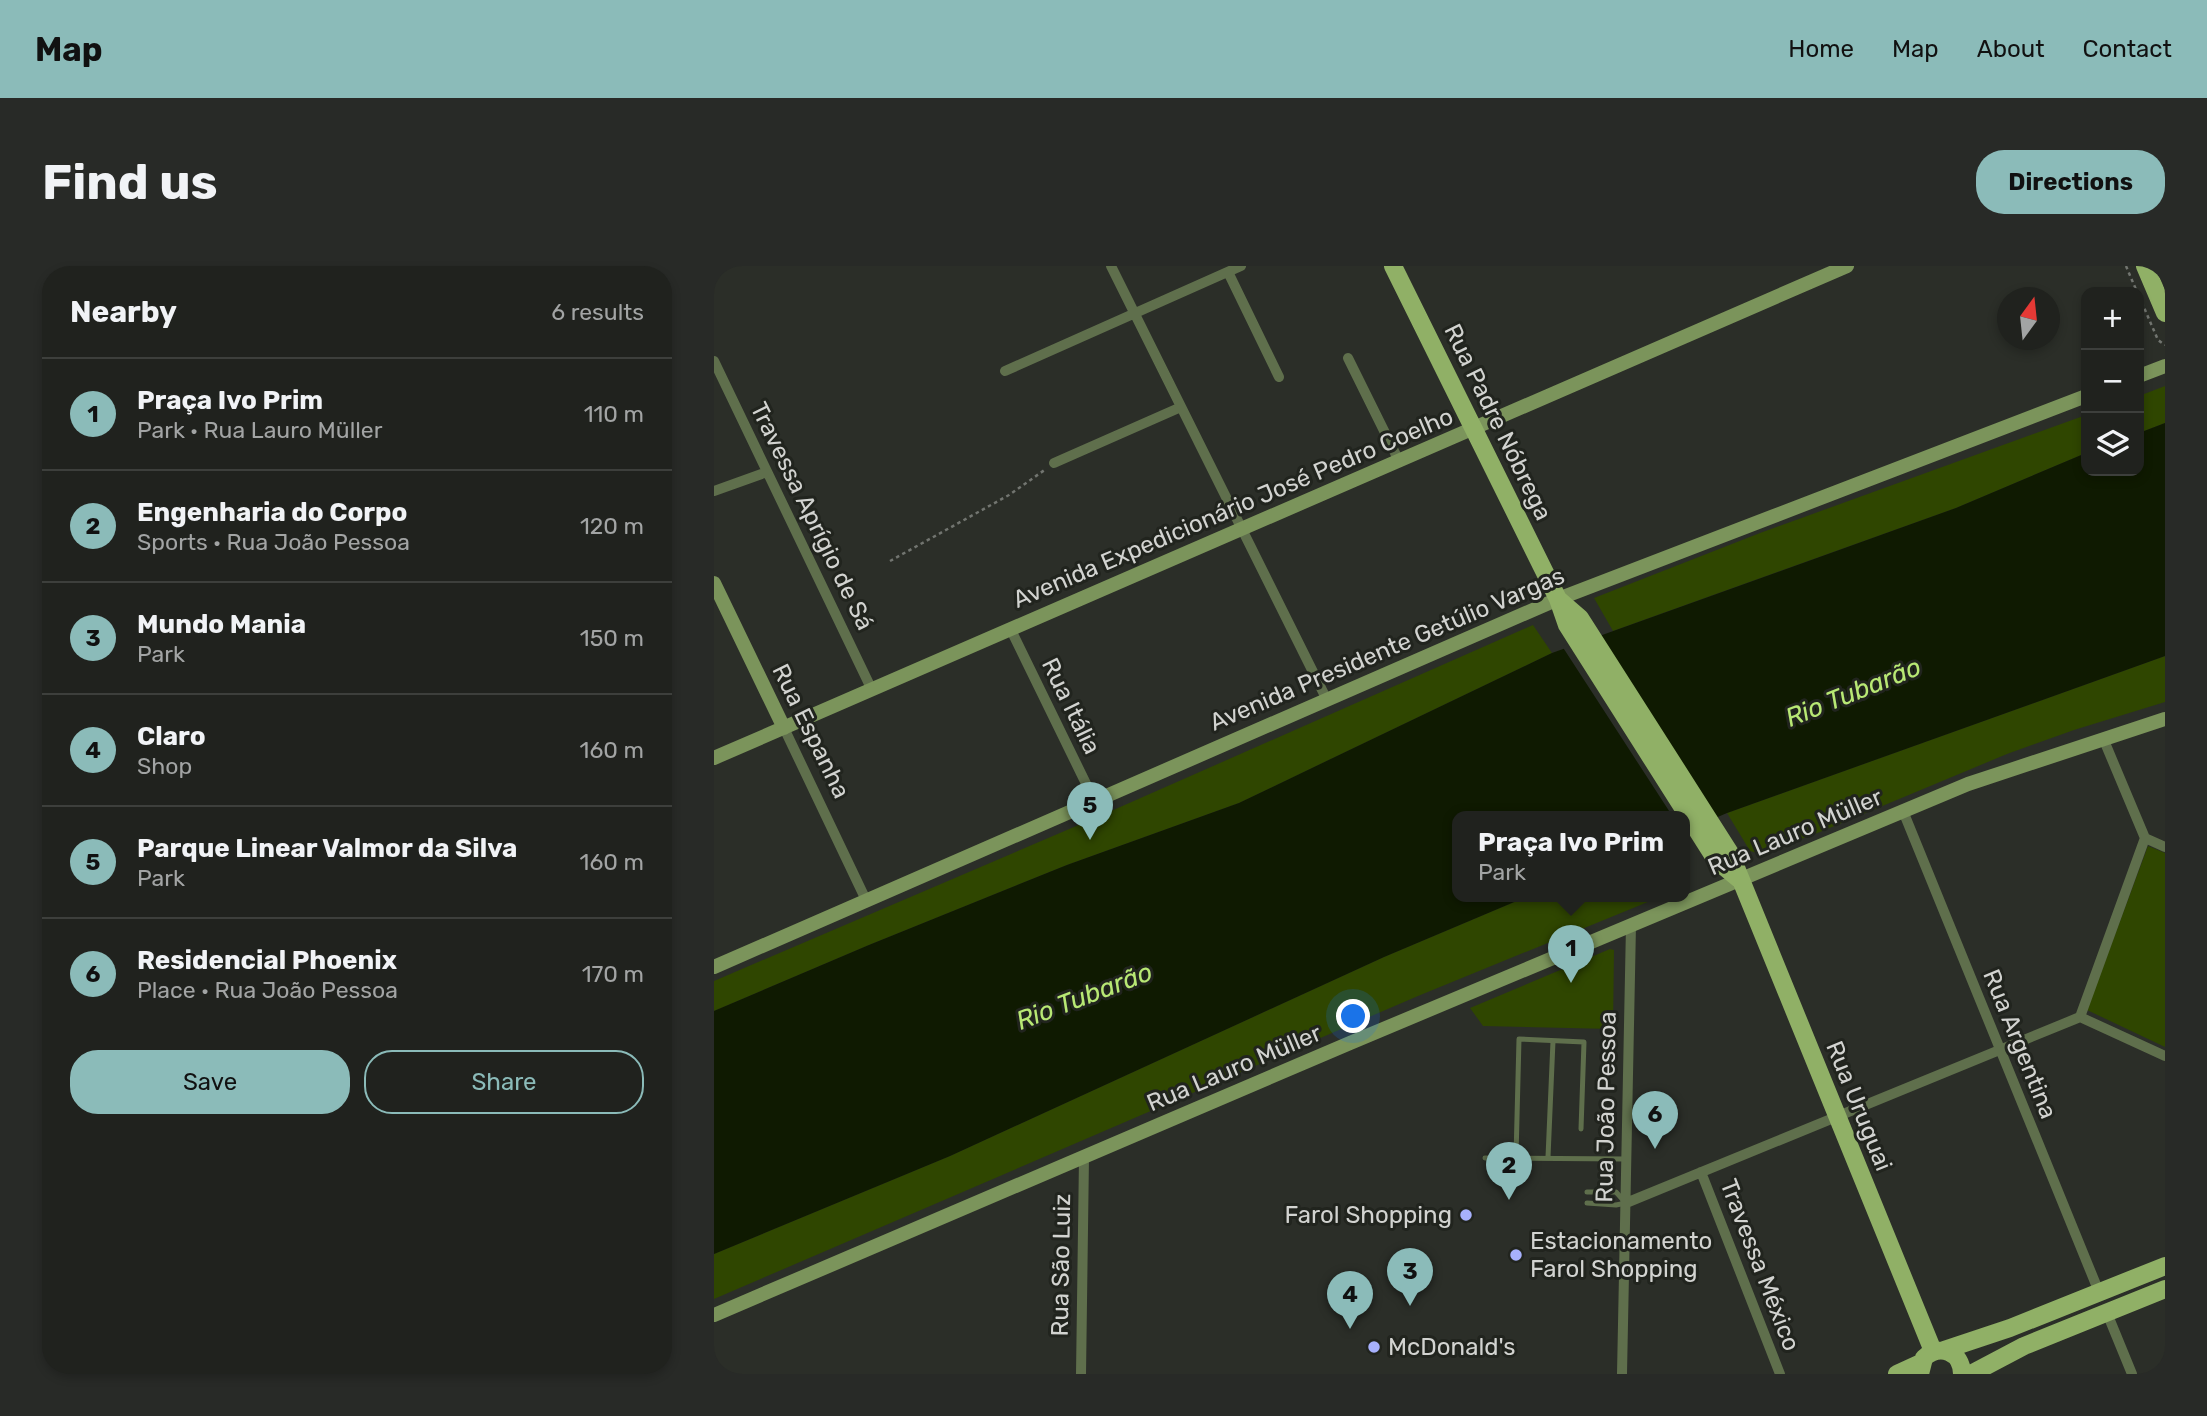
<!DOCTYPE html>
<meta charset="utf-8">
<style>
body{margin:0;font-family:Rubik,sans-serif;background:#282a27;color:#f1f3f6}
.controls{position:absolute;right:21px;top:21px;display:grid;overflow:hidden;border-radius:14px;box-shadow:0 4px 10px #0003}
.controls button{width:63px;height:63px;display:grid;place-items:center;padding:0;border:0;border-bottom:2px solid #3d3f3c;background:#20221e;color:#f1f3f6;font:35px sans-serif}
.compass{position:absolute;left:1283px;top:21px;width:63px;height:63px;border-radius:50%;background:#20221e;box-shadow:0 4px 10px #0003;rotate:15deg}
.you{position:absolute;left:640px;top:751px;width:24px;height:24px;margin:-18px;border:5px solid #fff;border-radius:50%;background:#1a73e8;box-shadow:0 0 0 10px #1a73e833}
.badge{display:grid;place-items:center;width:46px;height:46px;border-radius:50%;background:#8bbbb9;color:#111;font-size:23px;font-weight:700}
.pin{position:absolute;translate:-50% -58px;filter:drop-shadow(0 2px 4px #0008)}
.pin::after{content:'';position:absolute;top:37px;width:24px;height:21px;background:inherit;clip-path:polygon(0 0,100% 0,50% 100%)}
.popup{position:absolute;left:738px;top:545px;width:238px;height:91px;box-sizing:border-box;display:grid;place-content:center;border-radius:14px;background:#20221e;filter:drop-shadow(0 2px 5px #0005);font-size:23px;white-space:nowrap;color:#a2a4a4}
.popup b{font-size:26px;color:#f1f3f6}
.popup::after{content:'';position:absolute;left:50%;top:100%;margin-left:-14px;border:14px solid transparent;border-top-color:#20221e}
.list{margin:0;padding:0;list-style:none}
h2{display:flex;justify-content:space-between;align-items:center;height:91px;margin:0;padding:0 28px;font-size:30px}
h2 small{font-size:23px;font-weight:400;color:#a2a4a4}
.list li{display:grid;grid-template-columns:46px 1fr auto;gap:21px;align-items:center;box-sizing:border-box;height:112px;padding:0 28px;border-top:2px solid #3d3f3c}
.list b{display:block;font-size:26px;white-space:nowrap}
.list p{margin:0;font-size:23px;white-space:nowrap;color:#a2a4a4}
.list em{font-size:23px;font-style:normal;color:#a2a4a4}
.actions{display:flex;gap:14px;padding:21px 28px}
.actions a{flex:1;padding:16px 0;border:2px solid #8bbbb9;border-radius:28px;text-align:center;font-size:24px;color:#8bbbb9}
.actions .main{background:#8bbbb9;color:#111}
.icon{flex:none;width:38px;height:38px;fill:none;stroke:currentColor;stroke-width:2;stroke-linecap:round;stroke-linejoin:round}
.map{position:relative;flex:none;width:1451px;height:1108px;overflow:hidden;border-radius:28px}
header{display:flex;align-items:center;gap:42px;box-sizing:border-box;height:98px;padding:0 35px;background:#8bbbb9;color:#111}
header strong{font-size:33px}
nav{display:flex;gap:38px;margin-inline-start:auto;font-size:24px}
.intro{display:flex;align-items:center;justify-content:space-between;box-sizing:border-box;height:168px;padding:0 42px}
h1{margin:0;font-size:49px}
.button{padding:18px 32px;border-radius:28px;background:#8bbbb9;color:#111;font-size:24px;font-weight:700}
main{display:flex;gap:42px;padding:0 42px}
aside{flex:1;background:#20221e;border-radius:28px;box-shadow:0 4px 10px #0003}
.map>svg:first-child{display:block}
.green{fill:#2f4600}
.water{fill:#0f1a01}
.pier{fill:#2b2e28}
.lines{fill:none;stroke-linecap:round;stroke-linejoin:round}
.path{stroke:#727570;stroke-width:2.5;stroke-dasharray:3.5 3.5;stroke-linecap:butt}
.lane{stroke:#5f6f4c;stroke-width:5}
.street{stroke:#5f6f4c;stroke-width:10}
.secondary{stroke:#7b945b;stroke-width:14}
.primary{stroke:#90b066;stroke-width:18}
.poi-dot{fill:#a7b1fc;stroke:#21241e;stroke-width:2.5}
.labels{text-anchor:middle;stroke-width:6;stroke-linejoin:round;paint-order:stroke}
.street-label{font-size:24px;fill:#d2d3d0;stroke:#21241e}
.poi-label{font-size:24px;fill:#d2d3d0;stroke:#21241e;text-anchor:start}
.water-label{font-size:26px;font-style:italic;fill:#b8e874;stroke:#21241e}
</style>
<header>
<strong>Map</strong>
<nav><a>Home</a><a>Map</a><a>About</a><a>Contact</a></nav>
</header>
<div class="intro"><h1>Find us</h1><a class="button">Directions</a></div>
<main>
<aside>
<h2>Nearby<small>6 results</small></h2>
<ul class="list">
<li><span class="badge">1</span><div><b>Praça Ivo Prim</b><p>Park · Rua Lauro Müller</p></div><em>110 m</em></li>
<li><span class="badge">2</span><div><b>Engenharia do Corpo</b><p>Sports · Rua João Pessoa</p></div><em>120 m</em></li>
<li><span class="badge">3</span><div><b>Mundo Mania</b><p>Park</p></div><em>150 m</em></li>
<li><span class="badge">4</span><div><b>Claro</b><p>Shop</p></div><em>160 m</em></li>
<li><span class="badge">5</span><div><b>Parque Linear Valmor da Silva</b><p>Park</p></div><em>160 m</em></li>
<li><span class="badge">6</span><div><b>Residencial Phoenix</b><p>Place · Rua João Pessoa</p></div><em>170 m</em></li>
</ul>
<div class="actions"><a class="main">Save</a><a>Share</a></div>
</aside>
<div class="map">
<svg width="1451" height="1108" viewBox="0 0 1451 1108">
<rect width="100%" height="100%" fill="#2b2e28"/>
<path class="green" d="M1451 120V157L1425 167V130Z
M1372 149V187L1242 242 899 365 880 332 1046 267Z
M819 359 838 387 525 537 353 599 155 679 0 745V715L388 549Z
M1451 390V436L1360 464 1293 488 1106 566 1046 588 1036 585 1013 547Z
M1434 580 1451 587V781L1373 744Z
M812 631H946L704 730 0 1033V988L236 890 670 691Z
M896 683 900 684 899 763 769 760 756 742Z"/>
<path class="water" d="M1451 157V390L1013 547 971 565V551H743V631H812L670 691 236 890 0 988V745L155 679 353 599 525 537 838 387 1242 242 1372 187V205H1425V167Z"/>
<path class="pier" d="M881 368 1000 556 971 568V551H959L848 380Z"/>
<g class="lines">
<path class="path" d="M1412 0 1423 26
M1425 30 1444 74 1451 79
M176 295 295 229 332 203"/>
<path class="lane" d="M802 891 805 773 870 776 867 863
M834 891 839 775
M771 892 912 893
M873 926H902L910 935
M873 937 902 939 912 937"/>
<path class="street" d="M397 0 613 434
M514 6 565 111
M634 92 685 195
M0 95 158 424
M291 105 527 0
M340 197 467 141
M0 225 53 206
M297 364 380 534
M70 462 152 634
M1389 472 1431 572
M1189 545 1385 1026
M1431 572 1451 581
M1366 751 1431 572
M1366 751 1451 790
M987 906 1066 1108
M912 937 1366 751
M1393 1047 1418 1108
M367 1108 370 891
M908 1108 917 659"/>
<path class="secondary" d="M1425 110 1451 100
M0 317 70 462
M0 492 1133 0
M0 701 844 333 1372 130
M0 1049 636 777 1254 518 1451 453"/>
<path class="primary" d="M679 0 844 333 853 359 1002 594 1025 613
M1431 0 1451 47
M844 333 866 352 1016 587 1219 1085
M1230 1084 1296 1062 1451 1000
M1183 1108 1207 1097
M1206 1108 1210 1092C1226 1077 1248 1086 1248 1108
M1257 1108 1310 1080 1451 1023"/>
</g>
<g class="poi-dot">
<circle cx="752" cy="949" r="7"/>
<circle cx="802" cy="989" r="7"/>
<circle cx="660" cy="1081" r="7"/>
</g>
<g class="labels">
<g class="street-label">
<text transform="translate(784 156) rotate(64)" y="8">Rua Padre Nóbrega</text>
<text transform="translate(519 242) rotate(-23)" y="8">Avenida Expedicionário José Pedro Coelho</text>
<text transform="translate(98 250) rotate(64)" y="8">Travessa Aprígio de Sá</text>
<text transform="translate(673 383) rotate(-23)" y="8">Avenida Presidente Getúlio Vargas</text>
<text transform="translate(357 440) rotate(64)" y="8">Rua Itália</text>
<text transform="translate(97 465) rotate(64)" y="8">Rua Espanha</text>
<text transform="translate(1081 566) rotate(-23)" y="8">Rua Lauro Müller</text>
<text transform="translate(1306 778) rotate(68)" y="8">Rua Argentina</text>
<text transform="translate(520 802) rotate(-23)" y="8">Rua Lauro Müller</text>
<text transform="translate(1145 840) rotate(68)" y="8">Rua Uruguai</text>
<text transform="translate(892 841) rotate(-89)" y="8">Rua João Pessoa</text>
<text transform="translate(347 999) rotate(-89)" y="8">Rua São Luiz</text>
<text transform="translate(1046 999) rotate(69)" y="8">Travessa México</text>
</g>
<g class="poi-label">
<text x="738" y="957" text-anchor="end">Farol Shopping</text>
<text x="816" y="983">Estacionamento<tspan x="816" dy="28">Farol Shopping</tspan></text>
<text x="674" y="1089">McDonald's</text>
</g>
<g class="water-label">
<text transform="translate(1139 426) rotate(-22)" y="9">Rio Tubarão</text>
<text transform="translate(370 730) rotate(-21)" y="9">Rio Tubarão</text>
</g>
</g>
</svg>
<div class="controls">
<button>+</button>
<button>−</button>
<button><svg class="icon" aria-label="layers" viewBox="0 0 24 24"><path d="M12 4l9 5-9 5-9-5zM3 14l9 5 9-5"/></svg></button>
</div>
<svg class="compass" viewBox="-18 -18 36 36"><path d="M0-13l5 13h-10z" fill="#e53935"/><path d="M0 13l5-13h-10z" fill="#a2a4a4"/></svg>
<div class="you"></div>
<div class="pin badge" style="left:857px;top:717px">1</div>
<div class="popup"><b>Praça Ivo Prim</b>Park</div>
<div class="pin badge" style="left:795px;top:934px">2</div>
<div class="pin badge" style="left:696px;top:1040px">3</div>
<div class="pin badge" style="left:636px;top:1063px">4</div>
<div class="pin badge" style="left:376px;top:574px">5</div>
<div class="pin badge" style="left:941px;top:883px">6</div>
</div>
</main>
